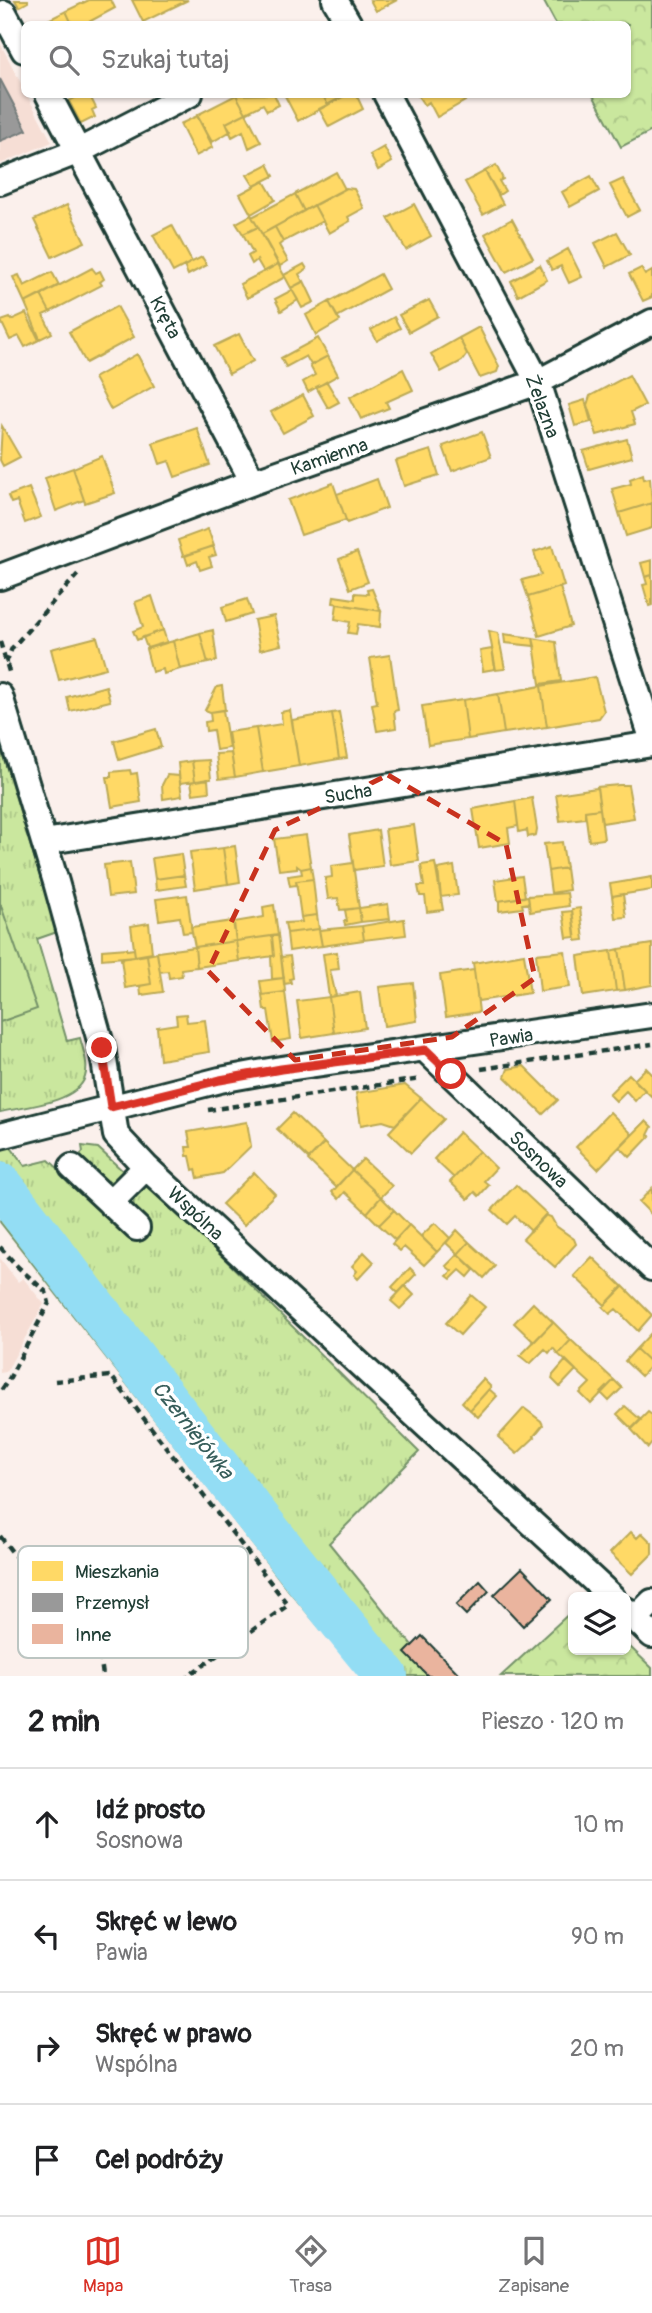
<!DOCTYPE html>
<html lang="pl">
<meta charset="utf-8">
<style>
body{margin:0;font-family:Pangolin,sans-serif;background:#f6f6f6;color:#202124}
.controls{position:absolute;right:21px;bottom:21px;display:grid;overflow:hidden;border-radius:10px;box-shadow:0 2px 5px #0004}
.controls button{width:63px;height:63px;display:grid;place-items:center;padding:0;border:0;border-bottom:2px solid #e0e0e0;background:#fff;color:#202124;font:35px sans-serif}
.stop{position:absolute;width:21px;height:21px;margin:-16px;border:5px solid #d93025;border-radius:50%;background:#fff}
.stop.end{background:#d93025;border-color:#fff;box-shadow:0 2px 7px #0008}
.list{margin:0;padding:0;list-style:none}
h2{display:flex;justify-content:space-between;align-items:center;height:91px;margin:0;padding:0 28px;font-size:30px}
h2 small{font-size:23px;font-weight:400;color:#757577}
.list li{display:grid;grid-template-columns:46px 1fr auto;gap:21px;align-items:center;box-sizing:border-box;height:112px;padding:0 28px;border-top:2px solid #e0e0e0}
.list b{display:block;font-size:26px;white-space:nowrap}
.list p{margin:0;font-size:23px;white-space:nowrap;color:#757577}
.list em{font-size:23px;font-style:normal;color:#757577}
.icon{flex:none;width:38px;height:38px;fill:none;stroke:currentColor;stroke-width:2;stroke-linecap:round;stroke-linejoin:round}
.map{position:relative;flex:none;width:652px;height:1676px;overflow:hidden}
.search{position:absolute;background:#fff;box-shadow:0 2px 5px #0004;left:21px;right:21px;top:21px;height:77px;display:flex;align-items:center;gap:18px;box-sizing:border-box;padding:0 24px;border-radius:10px;color:#757577;font-size:26px}
.sheet{height:539px;background:#fff}
nav{display:flex;justify-content:space-around;align-items:center;box-sizing:border-box;height:98px;border-top:2px solid #e0e0e0;background:#fff;font-size:19px;color:#757577}
nav a{display:grid;justify-items:center;gap:4px}
nav .on{color:#d93025}
.map>svg:first-child{display:block}
.built{fill:#f6ded5}
.grass{fill:url(#grass-tufts);stroke:#749269;stroke-width:2}
.forest{fill:url(#forest-crowns);stroke:#749269;stroke-width:2}
.pitch{fill:#cae79e;stroke:#749269;stroke-width:2}
.homes{fill:#ffd966;stroke:#bcaa57;stroke-width:2}
.industry{fill:#999;stroke:#747d7b;stroke-width:2}
.lines{fill:none;stroke-linecap:round;stroke-linejoin:round}
.river{stroke:#93ddf4;stroke-width:44}
.building{fill:#eab49e;stroke:#1f3d34;stroke-width:2}
.minor-casing{stroke:#1f3d34;stroke-width:30}
.path{stroke:#1f3d34;stroke-width:4.5;stroke-dasharray:7 5;stroke-linecap:butt}
.minor{stroke:#fff;stroke-width:24}
.route{stroke:#d93025;stroke-width:9}
.marked{fill:none;stroke:#c8321e;stroke-width:5;stroke-dasharray:14 9;stroke-linejoin:round}
.labels{text-anchor:middle;stroke-width:7;stroke-linejoin:round;paint-order:stroke}
.street-label{font-size:19px;fill:#1f3d34;stroke:#fff}
.water-label{font-size:21px;font-style:italic;fill:#365d5a;stroke:#fff}
.key{fill:#fff;stroke:#bcc5c2;stroke-width:2}
.key-label{font-size:19px;fill:#1f3d34}
</style>
<div class="map">
<svg width="652" height="1676" viewBox="0 0 652 1676">
<defs>
<pattern id="grass-tufts" width="24" height="20" patternUnits="userSpaceOnUse" patternTransform="scale(1.75)"><rect width="24" height="20" fill="#cae79e"/><path d="M3 7l-1-3M5 7V3M7 7l1-3M15 17l-1-3M17 17v-4M19 17l1-3" fill="none" stroke="#adc789"/></pattern>
<pattern id="forest-crowns" width="20" height="18" patternUnits="userSpaceOnUse" patternTransform="scale(1.75)"><rect width="20" height="18" fill="#cae79e"/><path d="M2 6a3 3 0 1 1 6 0M12 15a3 3 0 1 1 6 0" fill="none" stroke="#adc789"/></pattern>
</defs>
<rect width="100%" height="100%" fill="#fbf0ec"/>
<filter id="ink" filterUnits="userSpaceOnUse"><feTurbulence type="fractalNoise" baseFrequency=".0143" numOctaves="2"/><feDisplacementMap in="SourceGraphic" scale="14" xChannelSelector="R" yChannelSelector="G"/><feConvolveMatrix kernelMatrix="1 2 1 2 8 2 1 2 1" color-interpolation-filters="sRGB"/></filter>
<g filter="url(#ink)">
<path class="built" d="M0 43 24 89V94L27 95 52 142 0 164Z
M0 1258 18 1282 23 1278 44 1304 6 1372 0 1373Z"/>
<path class="grass" d="M0 746 57 932 37 939 67 1041 80 1038C83 1050 89 1064 85 1077 77 1103 23 1107 0 1112Z
M0 1133 25 1166 49 1160 135 1239 150 1224C136 1210 125 1204 142 1186H151L419 1452 329 1543 437 1676H360L285 1586 0 1222Z
M82 1146 98 1148 125 1173 112 1182 102 1180 78 1157 83 1152Z"/>
<path class="forest" d="M543 0H652V131L621 147 593 95 628 94V24H556Z
M573 1610V1650H626V1643L652 1668V1676H501Z"/>
<path class="pitch" d="M0 903 37 1009 0 1022Z"/>
<path class="homes" d="M15 0H28V2L19 7Z
M89 0H111L115 8 87 23 72 24 66 11Z
M132 0H188L143 22Z
M370 0H397L376 11Z
M66 11 72 24H40Z
M82 94 86 98 90 96 96 108 92 110 95 117 81 124 69 101Z
M274 94 279 105 267 111 263 104 246 113 236 95Z
M284 94H322L328 105 298 121Z
M322 94H348L328 105Z
M348 94H356L363 109 329 127 319 109Z
M420 94H462L465 101 437 117 429 102 424 105 418 96Z
M236 95 246 113 226 123 231 131 212 142 197 115Z
M246 113 261 142 249 148 243 131 232 137 226 123Z
M197 116 213 147 196 156 180 124Z
M384 147 392 162 378 170 370 155Z
M268 164 274 176 254 186 247 175Z
M496 165 503 179 499 181 505 191 499 195 485 171Z
M485 171 503 204 483 215 465 182Z
M336 172 345 189 304 211 295 194Z
M591 176 599 191 570 207 562 192Z
M623 179 640 210 627 217 610 185Z
M264 181 275 200 251 214 240 194Z
M346 188 354 189 364 208 348 217 350 221 329 233 314 205Z
M295 194 304 211 262 234 252 217Z
M414 204 431 236 406 250 388 218Z
M67 205 85 242 52 257 34 220Z
M314 205 323 221 283 242 275 227Z
M251 215 258 227 243 234 236 223Z
M512 219 533 258 506 272 485 234Z
M172 225 192 262 173 272 153 235Z
M258 227 278 264 264 272 257 260 252 264 248 256 253 253 243 234Z
M275 227 283 242 279 245 288 261 280 266 262 234Z
M617 232 630 255 607 267 595 243Z
M568 249 582 277 569 283 561 266 552 270 547 261Z
M202 257 207 265 188 275 184 266Z
M278 264 285 277 247 298 240 284Z
M304 264 307 269 299 274 303 282 291 288 284 275Z
M540 265 547 280 518 296 511 281Z
M92 268 96 273 100 271 104 279 100 282 102 285 50 312 41 295Z
M641 268 645 275 652 271V297L643 301 629 274Z
M52 272 59 285 25 303 13 277 19 275 24 286Z
M380 274 388 289 337 317 329 302Z
M304 281 314 302 302 308 291 288Z
M292 290 298 300 281 311 275 299Z
M41 295 50 312 43 315 52 333 40 339 25 303Z
M429 300 438 316 409 332 399 315Z
M329 302 340 321 316 335 306 315Z
M117 306 134 337 86 363 69 332Z
M26 313 39 340 25 347 19 336 10 340 1 321 10 318 11 320Z
M394 317 400 328 377 341 371 330Z
M479 327 499 366 497 372 480 378 459 338Z
M239 334 253 361 229 374 214 346Z
M318 338 328 356 311 365 306 356 286 367 281 358Z
M459 338 467 354 462 361 441 372 431 354Z
M137 354 154 386 111 410 94 378Z
M328 356 338 375 308 392 303 382 315 375 310 366Z
M403 369 413 390 386 402 389 408 361 419 350 397Z
M629 375 645 405 631 412 635 424 597 435 587 405 590 396Z
M327 382 339 402 328 408 316 387Z
M303 395 314 416 283 433 271 412Z
M585 400 591 422 575 426 569 405Z
M2 426 20 457 3 466 0 460Z
M197 428 210 465 175 477 169 461 160 464 153 443Z
M482 432 491 457 452 471 443 446Z
M627 439 632 457 589 469 583 451Z
M431 450 439 475 404 486 396 461Z
M102 456 115 493 85 503 73 468Z
M73 468 84 500 56 511 45 478Z
M643 474 644 479 650 478 652 503 619 513 612 489 631 484 630 479Z
M377 479 387 508 347 523 337 494Z
M333 483 346 520 301 535 288 500Z
M29 488 41 517 25 523 17 501 11 503 8 496Z
M652 503V528L626 536 619 513Z
M208 529 214 546 183 556 178 540Z
M213 546 216 555 209 557 212 566 200 570 197 561 188 565 185 556Z
M552 546 564 586 528 597 522 580 541 575 534 552Z
M357 552 368 582 350 589 339 559Z
M652 560V575L645 577 641 563Z
M652 575V605L649 606 643 585 647 584 645 577Z
M560 587 571 626 539 636 528 597Z
M372 589 381 611 333 603 334 596 355 599V593L368 594 367 590Z
M152 596 163 630 137 640 133 631 143 627 135 602Z
M247 599 252 614 226 622 222 607Z
M337 604 381 611 380 627 358 624 356 634 348 633 350 622 335 619Z
M274 616 281 645 260 650 254 620Z
M163 630 167 642 147 648 143 637Z
M213 630 217 661 208 663 200 633Z
M489 631 498 633 505 669 496 670Z
M200 633 208 663 180 669 173 641Z
M504 634 533 638 535 646 505 643Z
M97 637 106 668 59 680 51 649Z
M533 638 556 642 561 681 540 684Z
M173 641 180 669 164 674 163 669 152 672 146 649Z
M492 649 495 669 483 671 480 651Z
M390 655 398 710 394 711 396 728 377 731 372 704 377 703 370 658Z
M595 677 604 711 599 718 547 727 541 686Z
M106 686 110 701 70 711 67 697Z
M222 686 225 710 210 712 205 710 217 687Z
M541 686 547 727 504 733 498 694Z
M498 694 504 733 468 739 463 700Z
M463 700 468 739 428 745 422 706Z
M223 710 229 748 216 750 213 730 206 731 205 722 211 721 210 712Z
M290 710 299 766 263 772 256 728 282 724 281 712Z
M339 712 347 758 339 759 332 713Z
M332 713 339 759 299 766 292 720Z
M256 728 263 772 235 777 228 732Z
M156 729 161 747 119 760 114 741Z
M231 753 235 777 219 779 216 754Z
M209 760 211 779 195 781 192 761Z
M192 761 195 781 180 783 178 763Z
M130 770 131 774 137 773 141 802 112 807 107 777H111V772Z
M167 775 179 776 182 796 163 799 162 785Z
M208 779 209 792 193 794 191 782Z
M619 785H628L634 818 602 823 597 787Z
M597 788 600 809 585 811V818L560 821 556 794Z
M532 798 537 829 536 835 528 837 527 830 519 832 515 801Z
M515 801 518 826 508 828 510 843 479 848 473 809Z
M600 809 604 839 589 841 585 811Z
M414 825 419 861 390 865 385 829Z
M378 830 383 866 354 870 349 835Z
M306 835 311 867 301 869 297 866V868L279 870 274 839Z
M562 842 566 868 548 871 544 844Z
M235 846 240 882 228 884 223 848Z
M223 848 228 884 195 889 190 852Z
M181 854 184 875 155 879 152 858Z
M130 862 134 894 108 897 104 865Z
M353 863 359 908 340 910 338 898 328 899 325 878 332 877 331 866Z
M435 863 443 910 427 912 425 896H420L418 886H424L421 865Z
M454 866 458 895 441 897 438 869Z
M311 867 313 879 296 881 297 885 290 886 288 876 302 874 301 869Z
M566 868 569 890 551 893 548 871Z
M184 875 186 886 156 890 155 879Z
M522 876 525 897 498 901 495 880Z
M652 877V890L612 896 610 884Z
M313 879 317 915 301 917 296 881Z
M567 893 569 906 530 912 528 896Z
M623 894 626 917 615 918 612 896Z
M187 895 192 932 183 933 180 917 159 920 156 899Z
M528 896 529 903 522 904 523 908 499 911V901Z
M388 904 390 919 361 922 359 908Z
M274 905 278 935 236 941 234 922 264 917 263 907Z
M359 908 361 922 345 925 344 921H347L345 910Z
M580 908 584 940 576 941 572 909Z
M572 911 575 937 567 938 563 912Z
M317 915 319 929 287 933 285 923 302 922 301 917Z
M404 919 406 935 364 940 362 926Z
M233 921 236 941 195 947 191 927Z
M149 923 152 953 135 956 131 926Z
M362 926 364 940 322 946 319 930Z
M319 929 322 946 289 951 287 933Z
M278 935 284 978 272 979 271 956H274L272 936Z
M272 936 274 956 239 961 236 941Z
M236 941 239 961 197 967 195 947Z
M652 944V985L625 990 619 949Z
M195 947 197 967 181 969 182 976 169 978 168 971 160 972 157 952Z
M127 948V950L134 949 135 956 102 959V950Z
M619 949 625 990 616 991 611 951Z
M565 951 570 987 540 991 536 954Z
M611 951 616 991 583 996 578 956Z
M337 952 339 969 330 970 336 996 329 997 323 954Z
M157 953 163 992 141 995 140 986 151 984 147 955Z
M524 954 530 993 478 1001 473 963Z
M147 955 151 984 125 988 121 959Z
M290 956 293 978 290 979 291 983 284 984 281 957Z
M474 970 479 1012 446 1017 440 975Z
M284 978 285 992 262 995 260 981Z
M413 983 417 1021 384 1026 379 987Z
M285 992 291 1039 273 1042 268 1010H264L262 995Z
M360 992 365 1028 334 1033 329 997Z
M329 997 334 1033 302 1038 297 1001Z
M186 1014 187 1022 205 1020 209 1052 160 1060 157 1027 177 1024 176 1015Z
M524 1066 558 1100 543 1114 505 1077 508 1069Z
M646 1068 652 1074V1097L634 1080Z
M629 1074 645 1090 635 1101 626 1091 616 1101 609 1094Z
M405 1085 421 1098 395 1125 383 1121 361 1125 356 1093Z
M421 1098 444 1119 411 1153 389 1132Z
M610 1112 632 1134 598 1169 576 1147Z
M293 1113 324 1143 309 1159 277 1129Z
M646 1121 652 1127 648 1135 650 1136 630 1157 620 1147Z
M247 1122 251 1146 223 1173 198 1178 196 1169 193 1170 190 1156H187L186 1147H191L188 1132Z
M459 1132 479 1151 454 1178 434 1159Z
M324 1143 352 1170 336 1187 308 1160Z
M479 1151 496 1168 484 1181 489 1185 479 1196 475 1192 468 1199 450 1182Z
M363 1159 392 1186 381 1197 352 1170Z
M352 1170 381 1197 367 1213 345 1192 339 1199 332 1192Z
M254 1172 275 1194 244 1225 222 1204Z
M516 1185 547 1214 531 1231 515 1216 507 1224 492 1210Z
M652 1188V1215L639 1202Z
M381 1197 394 1210 379 1225 367 1213Z
M394 1210 409 1225 395 1240 379 1225Z
M545 1215 551 1217 556 1226 574 1239 576 1244 555 1267 523 1239Z
M435 1223 450 1238 437 1252 421 1236Z
M409 1225 437 1252 424 1265 404 1247 400 1251 392 1244Z
M457 1230 469 1242 458 1254 446 1243Z
M469 1242 495 1266 484 1278 458 1254Z
M364 1252 374 1262 358 1279 354 1275 357 1271 352 1266Z
M458 1254 474 1270 468 1277 460 1270 451 1279 447 1276 452 1271 446 1266Z
M592 1257 623 1287 605 1305 574 1276Z
M410 1268 416 1274 398 1293 392 1287Z
M405 1286 414 1295 400 1309 391 1301Z
M623 1286 652 1315 638 1331 616 1309 610 1314 603 1307Z
M471 1295 485 1307 460 1335 446 1323Z
M533 1303 553 1322 534 1342 514 1323Z
M553 1322 571 1340 558 1354 553 1348 549 1353 545 1349 530 1364 520 1356Z
M652 1332V1364L636 1349Z
M571 1340 614 1380 591 1404 580 1393 590 1383 558 1354Z
M636 1349 652 1364 641 1376 625 1361Z
M566 1360 576 1370 560 1387 552 1379 553 1375Z
M483 1379 491 1387 470 1410 462 1402Z
M614 1380 622 1388 609 1401 601 1393Z
M489 1389 497 1396 478 1417 470 1410Z
M625 1406 641 1420 632 1429 617 1414Z
M524 1408 541 1421 543 1425 534 1436 535 1437 517 1454 498 1437Z
M648 1412 652 1415V1443L648 1448 631 1429Z
M631 1532 637 1538 642 1533 652 1543V1554L632 1574 610 1553Z"/>
<path class="industry" d="M0 79 27 130 0 141Z"/>
<g class="lines">
<path class="river" d="M0 1184C127 1349 253 1516 386 1676"/>
</g>
<path class="building" d="M522 1568 552 1599 523 1626 494 1595Z
M480 1581 489 1591 466 1615 456 1605Z
M422 1636 461 1676H428L405 1653Z"/>
<g class="lines">
<g class="minor-casing">
<path id="minor" d="M335 0 349 24
M4 13 24 50
M48 94 253 482
M386 94 538 382 652 738
M0 182 79 151 190 94
M0 577 253 482 538 382 652 322
M0 696 56 882 102 1048 116 1135 146 1167 612 1597
M44 842 652 744
M426 1050 652 1268
M0 1136 220 1080 281 1069 652 1015
M72 1167 137 1228
M110 1203 146 1167
M626 1610 652 1635
M635 1619 652 1602"/>
</g>
<path class="path" d="M0 642 10 675
M6 663 12 648 78 574
M481 1069 652 1044
M208 1110 421 1079
M0 1247 18 1267 46 1292 49 1303 9 1379 0 1392
M55 1381 111 1376 288 1605 188 1676
M0 1536 25 1569 100 1654 103 1676"/>
<use href="#minor" class="minor"/>
</g>
</g>
<g class="lines" filter="url(#ink)">
<path class="route" d="M102 1048 111 1107 220 1080 281 1069 426 1050 451 1074"/>
</g>
<path class="marked" d="M388 775 506 844 535 978 452 1037 295 1060 208 971 275 830Z"/>
<g class="labels">
<g class="street-label">
<text transform="translate(166 317) rotate(62)" y="7">Kręta</text>
<text transform="translate(543 406) rotate(70)" y="7">Żelazna</text>
<text transform="translate(329 456) rotate(-19)" y="7">Kamienna</text>
<text transform="translate(348 793) rotate(-9)" y="7">Sucha</text>
<text transform="translate(511 1037) rotate(-9)" y="7">Pawia</text>
<text transform="translate(539 1159) rotate(44)" y="7">Sosnowa</text>
<text transform="translate(196 1213) rotate(43)" y="7">Wspólna</text>
</g>
<g class="water-label">
<text transform="translate(193 1430) rotate(52)" y="7">Czerniejówka</text>
</g>
</g>
<rect x="18" y="1546" width="230" height="112" rx="10" class="key"/>
<rect x="32" y="1561" width="31" height="20" fill="#ffd966"/>
<rect x="32" y="1593" width="31" height="19" fill="#999"/>
<rect x="32" y="1624" width="31" height="20" fill="#eab49e"/>
<g class="key-label">
<text x="75" y="1578">Mieszkania</text>
<text x="75" y="1609">Przemysł</text>
<text x="75" y="1641">Inne</text>
</g>
</svg>
<div class="controls">
<button><svg class="icon" aria-label="layers" viewBox="0 0 24 24"><path d="M12 4l9 5-9 5-9-5zM3 14l9 5 9-5"/></svg></button>
</div>
<div class="stop" style="left:451px;top:1074px"></div>
<div class="stop end" style="left:102px;top:1048px"></div>
<div class="search"><svg class="icon" aria-label="search" viewBox="0 0 24 24"><circle cx="10" cy="10" r="6"/><path d="M15 15l6 6"/></svg>Szukaj tutaj</div>
</div>
<section class="sheet">
<h2>2 min<small>Pieszo · 120 m</small></h2>
<ul class="list">
<li><svg class="icon" aria-label="ahead" viewBox="0 0 24 24"><path d="M12 20V5M6 11l6-6 6 6"/></svg><div><b>Idź prosto</b><p>Sosnowa</p></div><em>10 m</em></li>
<li><svg class="icon" aria-label="left" viewBox="0 0 24 24"><path d="M17 20v-9H6M10 6l-5 5 5 5"/></svg><div><b>Skręć w lewo</b><p>Pawia</p></div><em>90 m</em></li>
<li><svg class="icon" aria-label="right" viewBox="0 0 24 24"><path d="M7 20v-9h11M14 6l5 5-5 5"/></svg><div><b>Skręć w prawo</b><p>Wspólna</p></div><em>20 m</em></li>
<li><svg class="icon" aria-label="arrive" viewBox="0 0 24 24"><path d="M6 21V4h12l-3 4 3 4H6"/></svg><div><b>Cel podróży</b></div></li>
</ul>
</section>
<nav>
<a class="on"><svg class="icon" aria-label="map" viewBox="0 0 24 24"><path d="M3 6l6-2 6 2 6-2v14l-6 2-6-2-6 2zM9 4v14M15 6v14"/></svg>Mapa</a>
<a><svg class="icon" aria-label="directions" viewBox="0 0 24 24"><path d="M12 3l9 9-9 9-9-9zM9 14v-3h6M13 9l2 2-2 2"/></svg>Trasa</a>
<a><svg class="icon" aria-label="saved" viewBox="0 0 24 24"><path d="M7 4h10v16l-5-4-5 4z"/></svg>Zapisane</a>
</nav>
